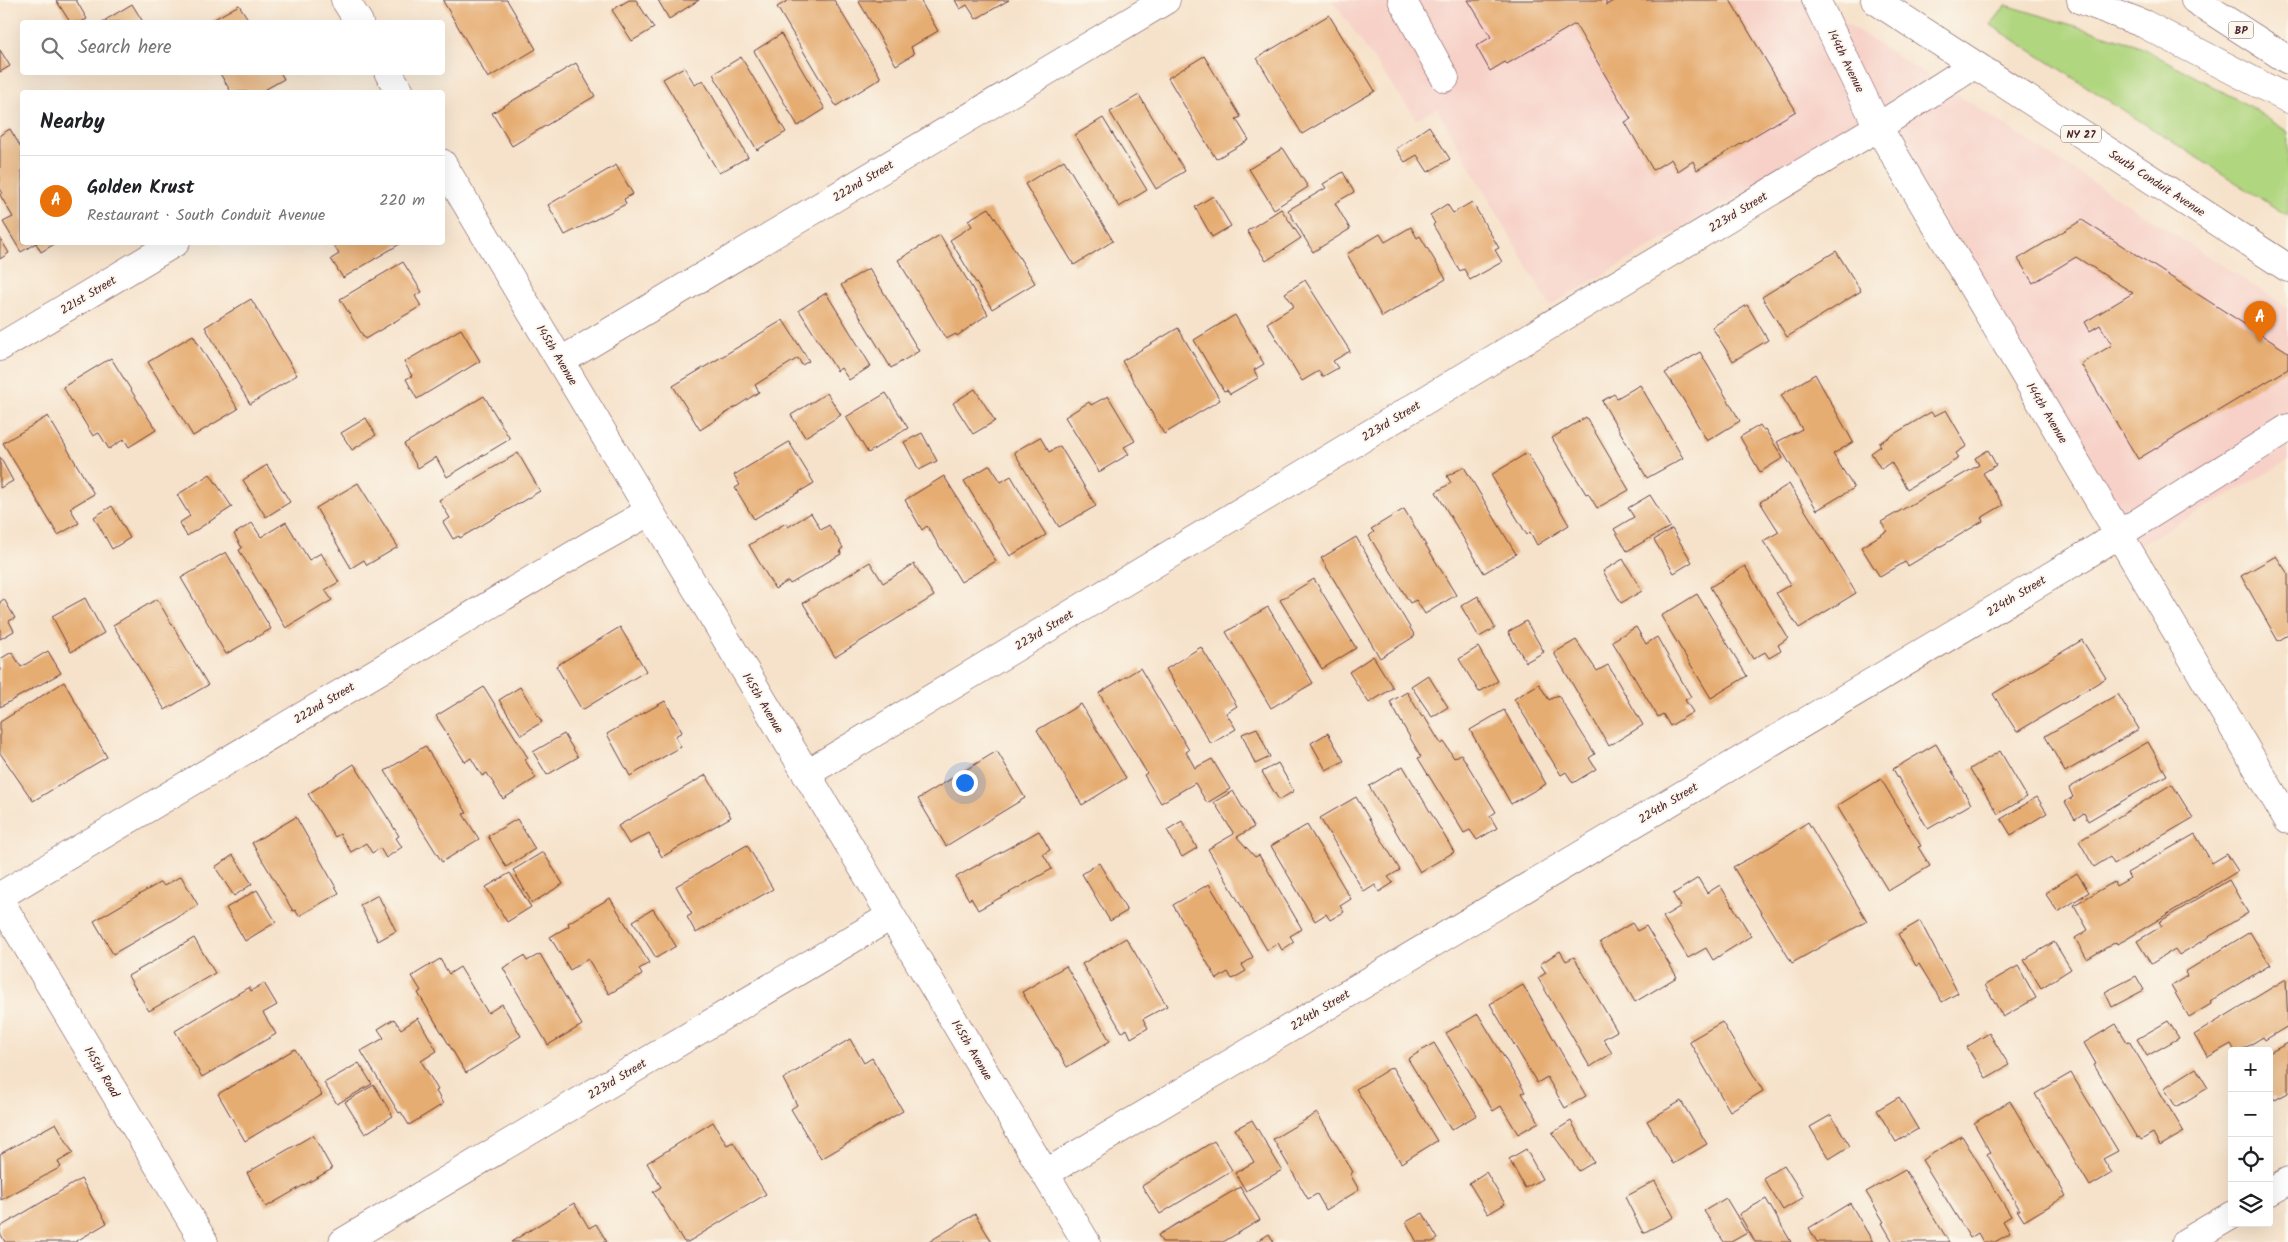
<!DOCTYPE html>
<meta charset="utf-8">
<style>
body{margin:0;font-family:Kalam,sans-serif;background:#f6f6f6;color:#202124}
.controls{position:absolute;right:15px;bottom:15px;display:grid;overflow:hidden;border-radius:5px;box-shadow:0 5px 20px #0002}
.controls button{width:45px;height:45px;display:grid;place-items:center;padding:0;border:0;border-bottom:1px solid #e0e0e0;background:#fff;color:#202124;font:25px sans-serif}
.you{position:absolute;left:964px;top:782px;width:18px;height:18px;margin:-12px;border:4px solid #fff;border-radius:50%;background:#1a73e8;box-shadow:0 0 0 8px #1a73e833}
.badge{display:grid;place-items:center;width:32px;height:32px;border-radius:50%;background:#c8321e;color:#fff;font-size:16px;font-weight:700}
.pin{position:absolute;translate:-50% -41px;filter:drop-shadow(0 1px 2px #0008)}
.pin::after{content:'';position:absolute;top:26px;width:18px;height:15px;background:inherit;clip-path:polygon(0 0,100% 0,50% 100%)}
.list{margin:0;padding:0;list-style:none}
h2{display:flex;justify-content:space-between;align-items:center;height:65px;margin:0;padding:0 20px;font-size:21px}
h2 small{font-size:16px;font-weight:400;color:#757577}
.list li{display:grid;grid-template-columns:32px 1fr auto;gap:15px;align-items:center;box-sizing:border-box;height:90px;padding:0 20px;border-top:1px solid #e0e0e0}
.list b{display:block;font-size:19px;white-space:nowrap}
.list p{margin:0;font-size:16px;white-space:nowrap;color:#757577}
.list em{font-size:16px;font-style:normal;color:#757577}
.icon{flex:none;width:28px;height:28px;fill:none;stroke:currentColor;stroke-width:2;stroke-linecap:round;stroke-linejoin:round}
.map{position:relative;flex:none;width:2288px;height:1242px;overflow:hidden}
.search{position:absolute;background:#fff;box-shadow:0 5px 20px #0002;left:20px;top:20px;width:425px;height:55px;display:flex;align-items:center;gap:12px;box-sizing:border-box;padding:0 18px;border-radius:5px;color:#757577;font-size:19px}
.panel{position:absolute;background:#fff;box-shadow:0 5px 20px #0002;left:20px;top:90px;width:425px;height:155px;border-radius:5px}
.map>svg:first-child{display:block}
.built{fill:#f7d1c8}
.green{fill:#b0d67f;stroke:#7d7a55}
.building{fill:#e6ad73}
.lines{fill:none;stroke-linecap:round;stroke-linejoin:round}
.minor-casing{stroke:#643c43;stroke-width:29}
.major-casing{stroke:#643c43;stroke-width:29}
.highway-casing{stroke:#643c43;stroke-width:29}
.minor{stroke:#fff;stroke-width:28}
.major{stroke:#fff;stroke-width:28}
.highway{stroke:#fff;stroke-width:28}
.labels{text-anchor:middle;stroke-width:4;stroke-linejoin:round;paint-order:stroke}
.shield{fill:#fbf7ec;stroke:#7f6065;stroke-width:1}
.shield-label{font-size:11px;font-weight:bold;fill:#4a1f2b}
.street-label{font-size:12px;fill:#4a1f2b;stroke:#fbf7ec}
</style>
<div class="map">
<svg width="2288" height="1242" viewBox="0 0 2288 1242">
<rect width="100%" height="100%" fill="#fbf7ec"/>
<filter id="ink" filterUnits="userSpaceOnUse"><feTurbulence type="fractalNoise" baseFrequency=".02" numOctaves="2"/><feDisplacementMap in="SourceGraphic" scale="10" xChannelSelector="R" yChannelSelector="G"/><feConvolveMatrix kernelMatrix="1 2 1 2 8 2 1 2 1" color-interpolation-filters="sRGB"/></filter>
<filter id="wash" filterUnits="userSpaceOnUse"><feTurbulence type="fractalNoise" baseFrequency=".0096" numOctaves="4" result="noise"/><feDisplacementMap in="SourceGraphic" scale="20" xChannelSelector="R" yChannelSelector="G"/><feGaussianBlur stdDeviation="1.12" result="paint"/><feColorMatrix in="noise" values="0 0 0 0 0 0 0 0 0 0 0 0 0 0 0 0 0 1.4 0 .05"/><feComposite in="paint" operator="in"/></filter>
<g filter="url(#wash)">
<rect width="100%" height="100%" fill="#f6e2ca"/>
<path class="built" d="M1332 0H1810L2288 308V461L2136 547 1881 112 1550 306 1437 108 1416 119Z"/>
<path class="green" d="M2006 5 2135 44 2249 106 2288 132V216L1991 25Z"/>
<g id="blocks">
<path class="building" d="M56 0H76L87 19 81 22H70Z
M445 0H507L536 49 488 78 443 1Z
M629 0H636L654 28 632 41 612 10Z
M658 0H699L669 19Z
M789 0H834L881 78 836 106 777 7Z
M858 0H920L938 31 911 47 914 54 896 65Z
M955 0H1009L976 19 967 5 960 9Z
M1468 0H1606V5L1615 0H1730L1796 111 1697 170 1693 161 1678 171 1671 159 1653 170 1625 122 1631 119 1575 24 1507 64 1505 62 1490 71 1476 46 1491 37Z
M132 4 143 22H102Z
M239 5 250 22H209Z
M1329 15 1375 91 1302 134 1257 58Z
M781 34 825 109 798 126 754 51Z
M0 50 10 66 0 72Z
M1204 56 1241 117 1236 119 1249 140 1216 159 1168 78Z
M741 57 786 132 757 150 713 74Z
M576 63 595 96 512 146 492 113Z
M684 67 695 85 703 80 748 157 719 173 663 79Z
M219 72H280L284 79 261 92H231Z
M1139 95 1185 171 1156 189 1110 112Z
M1103 118 1147 190 1119 207 1075 135Z
M1429 126 1450 159 1428 172 1417 155 1405 162 1396 149Z
M10 129 22 149V242H58L41 252 36 243 21 252 3 222 13 217 0 195 2 192 0 188V135Z
M1283 148 1308 187 1274 209 1249 169Z
M1064 160 1113 241 1074 265 1025 184Z
M616 165 633 194 624 199 626 204 565 235 548 205Z
M1343 172 1354 192 1335 203 1350 229 1313 252 1288 210 1326 188 1323 184Z
M1213 196 1231 226 1212 237 1195 207Z
M1472 202 1499 248 1495 250 1502 262 1470 280 1464 269 1460 271 1433 225 1435 223 1430 215 1447 204 1453 213Z
M989 208 1035 283 992 309 950 240 972 226 968 220Z
M1281 209 1301 238 1266 261 1247 231Z
M2082 220 2288 352V369L2138 459 2081 364 2112 345 2100 325 2090 331 2085 322 2133 293 2076 257 2033 283 2018 259Z
M1411 227 1417 238 1420 236 1446 279 1382 317 1347 254 1380 234 1385 242Z
M940 235 988 314 957 336 956 334 946 339 898 260Z
M0 238 9 253 0 259Z
M332 242H403L343 278 331 259 339 254Z
M1836 251 1861 291 1787 337 1762 297Z
M403 262 422 292 415 296 421 306 365 339 340 299Z
M869 268 919 351 891 368 841 285Z
M1305 280 1350 351 1333 361 1338 368 1322 377 1319 371 1302 381 1267 323 1294 306 1285 293Z
M826 293 871 366 849 380 841 368 837 371 799 310Z
M251 299 297 375 250 404 205 327Z
M1747 305 1768 340 1733 361 1712 327Z
M1235 315 1264 364 1254 370 1258 378 1230 394 1227 390 1224 391 1194 340Z
M783 320 809 361 802 365 798 358 755 385 759 392 700 430 673 386Z
M1178 328 1220 400 1164 434 1122 361Z
M461 329 480 361 417 399 406 379 412 376 404 362Z
M193 335 238 409 193 436 148 362Z
M1700 352 1740 421 1707 441 1683 399 1665 373Z
M111 358 156 430 129 447 124 439 109 449 99 433 93 436 63 387Z
M1815 374 1853 442 1833 454 1854 488 1817 510 1777 442 1802 429 1781 395Z
M1640 385 1683 458 1647 478 1602 401 1614 394 1617 398Z
M975 389 995 421 973 434 953 403Z
M827 393 841 415 805 437 791 415Z
M886 393 908 428 868 453 846 417Z
M484 396 510 439 447 477 436 457 418 468 404 444Z
M1108 396 1135 441 1124 447 1129 454 1099 472 1065 417 1089 402 1091 405Z
M1946 410 1967 446 1956 453 1959 458 1907 489 1891 462 1881 469 1871 453 1881 446 1879 443 1931 412 1934 416Z
M48 416 94 494 70 508 79 523 58 535 3 443Z
M1586 417 1629 490 1597 508 1588 493 1586 494 1552 438Z
M366 418 376 435 352 450 341 433Z
M1760 425 1763 430 1765 429 1783 458 1760 472 1740 437Z
M922 433 937 461 919 470 904 442Z
M1040 437 1049 452 1060 446 1096 506 1059 527 1014 452Z
M789 442 814 483 754 519 735 488 740 485 734 475Z
M1988 450 1996 465 1983 473 2003 505 1981 518 1983 521 1908 566 1905 562 1880 577 1861 547 1887 531 1881 522 1979 465 1975 458Z
M518 453 540 491 460 538 459 536 453 539 443 522 450 518 439 500Z
M1527 453 1569 525 1537 545 1530 532 1527 535 1491 475Z
M0 457 13 481 0 488Z
M267 465 290 502 266 517 243 480Z
M990 465 1001 482 1011 476 1046 535 1010 556 964 481Z
M1464 467 1516 554 1484 573 1436 492 1451 483 1447 476Z
M210 474 232 507 187 536 179 523 190 516 177 495Z
M944 476 996 561 961 582 927 526 922 530 905 500Z
M358 483 398 547 367 565 364 560 351 568 316 508Z
M1789 484 1856 593 1799 628 1776 593 1791 584 1763 541 1779 532 1760 502Z
M1650 495 1670 527 1627 551 1614 529 1634 517 1628 508Z
M112 506 130 538 112 549 94 517Z
M1404 509 1456 595 1425 614 1416 600 1410 603 1369 536 1374 532 1371 529Z
M811 513 821 530 829 525 843 548 840 550 841 554 790 584 788 581 775 589 749 545 786 523 788 527Z
M286 522 309 560 321 553 339 582 325 590 332 600 286 628 239 550 242 548 234 534 252 523 261 537Z
M1672 529 1692 562 1674 573 1654 540Z
M1356 537 1415 636 1380 658 1321 558Z
M226 552 271 629 226 654 181 578Z
M2276 556 2288 574V635L2278 641 2241 576Z
M1623 559 1642 591 1621 603 1603 571Z
M870 562 883 583 914 564 934 596 835 657 803 603Z
M1745 566 1788 638 1778 645 1781 651 1769 658 1765 652 1753 659 1710 587Z
M1314 579 1356 648 1322 669 1280 600Z
M1697 594 1747 676 1711 698 1661 616Z
M1478 596 1495 628 1479 637 1461 606Z
M85 598 104 633 71 652 52 616Z
M4 599 15 618 9 621 14 631 0 639V602Z
M157 599 208 685 165 710 113 625Z
M1268 607 1313 683 1271 708 1226 632Z
M1526 621 1544 652 1526 662 1508 632Z
M620 627 646 671 582 710 556 666Z
M1636 627 1646 644 1657 637 1691 697 1685 700 1693 712 1670 726 1663 714 1658 717 1612 641Z
M1576 640 1597 671 1608 665 1643 725 1609 746 1554 653Z
M2082 640 2106 678 2017 732 1993 694Z
M1201 647 1237 706 1226 713 1236 729 1211 744 1166 669Z
M1478 647 1498 681 1479 692 1459 659Z
M48 651 61 673 0 707V659L12 652 21 667Z
M1373 656 1393 688 1369 703 1349 672Z
M1140 668 1189 750 1186 752 1195 768 1212 759 1230 789 1207 803 1195 783 1161 803 1144 775 1147 773 1099 693Z
M1428 675 1448 707 1432 717 1411 686Z
M64 682 107 757 33 801 0 753V722Z
M1539 684 1549 700 1558 695 1595 754 1589 758 1596 769 1573 783 1566 772 1561 775 1514 699Z
M484 687 528 758 525 760 536 778 503 799 487 773 482 776 471 758 465 762 436 716Z
M520 687 542 722 521 735 499 700Z
M1407 692 1422 717 1424 716 1441 744 1444 742 1454 758 1461 754 1496 812 1490 816 1497 828 1477 840 1470 830 1464 833 1418 758 1421 757 1390 702Z
M2118 694 2139 729 2065 772 2045 736Z
M665 701 682 732 675 736 681 747 630 776 607 734Z
M1081 704 1126 778 1082 805 1037 730Z
M1504 710 1546 784 1511 804 1470 730Z
M1257 728 1270 757 1255 764 1242 734Z
M1328 733 1344 761 1326 770 1311 743Z
M564 734 578 757 547 775 533 752Z
M2148 742 2167 775 2088 821 2084 813 2075 819 2065 802 2073 797 2069 788Z
M1936 744 1971 804 1928 829 1893 769Z
M425 746 467 813 463 814 479 839 442 862 385 771Z
M997 751 1025 798 946 846 918 799Z
M2000 751 2027 797 1998 814 1970 769Z
M1278 763 1294 791 1279 800 1262 772Z
M354 764 399 836 396 838 402 847 386 858 380 848 372 853 366 843 351 852 340 834 335 837 308 794Z
M1403 766 1454 852 1420 872 1369 786Z
M706 775 731 817 662 857 649 833 629 844 618 826Z
M1881 779 1921 846 1918 847 1930 866 1888 891 1837 806Z
M2172 784 2193 818 2114 864 2110 857 2094 867 2079 841Z
M1233 791 1254 827 1237 837 1255 857 1259 855 1302 929 1290 936 1294 942 1282 950 1278 943 1267 950 1208 849 1234 834 1214 802Z
M1356 797 1400 870 1388 877 1393 883 1379 892 1375 885 1364 892 1320 818Z
M2037 797 2047 813 2011 835 2001 819Z
M296 817 339 893 299 916 295 910 293 911 252 843Z
M517 819 535 849 506 867 488 836Z
M1182 821 1197 848 1182 857 1167 830Z
M1808 822 1867 921 1792 963 1733 867 1770 847Z
M1307 825 1351 899 1340 906 1344 912 1330 920 1326 914 1315 921 1271 846Z
M1039 831 1050 850 1043 854 1052 869 978 910 971 898 969 900 956 877Z
M2195 834 2212 863 2227 854 2238 871 2125 940 2117 944 2116 942 2087 959 2075 938 2088 930 2074 905 2114 882 2116 886 2130 878 2127 873Z
M747 845 773 889 696 933 687 917 692 914 676 886Z
M543 852 563 884 532 903 513 870Z
M233 855 252 884 234 896 215 867Z
M1099 863 1127 911 1110 921 1082 874Z
M510 873 531 907 507 922 486 887Z
M2077 873 2089 892 2058 912 2045 893Z
M181 876 198 905 113 954 94 921 161 882 164 886Z
M1698 878 1707 893 1720 885 1751 936 1713 960 1706 948 1688 958 1663 917 1681 906 1673 894Z
M2229 880 2248 913 2179 955 2175 949 2151 964 2137 941 2162 926 2159 922Z
M1209 884 1253 957 1242 965 1246 971 1232 979 1228 972 1217 979 1173 905Z
M257 890 276 922 245 941 226 908Z
M378 895 396 931 378 941 360 905Z
M610 898 649 963 639 969 642 975 609 994 588 959 570 970 550 937 569 926 568 923Z
M653 909 676 946 656 958 633 921Z
M1920 921 1958 993 1942 1002 1919 964 1916 966 1898 934Z
M1632 923 1637 931 1646 926 1677 977 1635 1002 1600 942Z
M2250 932 2270 965 2210 1001 2211 1004 2189 1017 2171 986 2187 976 2185 972Z
M194 938 215 973 149 1011 128 976Z
M1126 938 1167 1006 1143 1019 1148 1028 1131 1038 1127 1029 1122 1032 1082 964Z
M2054 942 2071 969 2041 988 2024 960Z
M1560 951 1566 961 1574 957 1617 1031 1603 1039 1612 1053 1590 1067 1538 978 1546 973 1540 964Z
M540 954 582 1025 548 1045 503 968 524 956 527 961Z
M440 959 449 974 460 967 488 1013 502 1004 521 1036 507 1045 508 1047 466 1073 418 993 421 991 412 976Z
M1066 966 1110 1041 1067 1067 1022 992Z
M2018 966 2036 998 2003 1017 1985 985Z
M2136 976 2144 990 2112 1007 2105 992Z
M2286 979 2288 1026 2265 1040 2263 1037 2240 1051H2235L2231 1044 2208 1057 2194 1035Z
M264 983 277 1005 263 1013 276 1034 202 1077 175 1031 249 987 251 991Z
M1523 985 1586 1096 1565 1108 1547 1077 1537 1083 1490 1004Z
M1478 1014 1525 1092 1522 1093 1539 1122 1518 1134 1501 1106 1493 1111 1446 1033Z
M418 1018 437 1051 421 1061 438 1090 436 1091 443 1104 409 1125 401 1112 399 1113 361 1051 384 1038 378 1029 394 1019 401 1029Z
M2168 1021 2179 1038 2147 1056 2137 1039Z
M1722 1022 1763 1091 1730 1111 1689 1041Z
M2116 1024 2127 1042 2129 1041 2184 1132 2160 1146 2153 1133 2141 1140 2139 1137 2137 1138 2094 1065 2096 1064 2084 1043Z
M1989 1033 2009 1065 1986 1078 1967 1047Z
M850 1039 864 1063 872 1058 903 1111 821 1159 791 1109 797 1105 783 1079Z
M1434 1043 1477 1115 1451 1130 1408 1059Z
M2288 1043V1093L2275 1100 2273 1097 2269 1100V1053Z
M295 1049 322 1095 245 1141 218 1094Z
M359 1063 372 1084 337 1104 324 1083Z
M1392 1067 1437 1141 1401 1163 1356 1089Z
M2196 1068 2208 1088 2176 1107 2164 1088Z
M2071 1073 2118 1151 2103 1159 2112 1173 2090 1186 2035 1094Z
M374 1085 393 1116 365 1134 345 1102Z
M1899 1097 1918 1129 1896 1142 1877 1110Z
M1681 1101 1707 1144 1673 1164 1647 1121Z
M2010 1101 2066 1196 2024 1221 2017 1210H2020L1987 1154 1990 1152 1974 1123Z
M1317 1113 1353 1172 1350 1174 1359 1190 1326 1210 1317 1194 1308 1199 1273 1139Z
M1831 1115 1850 1146 1829 1159 1810 1127Z
M1252 1120 1282 1170 1246 1191 1235 1173 1254 1162 1235 1129Z
M1571 1121 1594 1162 1579 1171 1552 1133Z
M713 1122 727 1145 733 1142 766 1194 688 1242H684L653 1192 661 1187 647 1163Z
M56 1123 73 1153 58 1162 61 1167 1 1200 0 1154Z
M313 1135 332 1169 266 1207 247 1173Z
M1962 1136 2011 1216 2003 1221 2010 1233 1995 1242H1983L1978 1233 1970 1238 1922 1160Z
M1214 1141 1232 1170 1160 1214 1142 1186Z
M1526 1149 1542 1179 1525 1188 1509 1159Z
M1784 1165 1804 1197 1783 1210 1763 1178Z
M1905 1170 1949 1242H1893L1882 1223 1884 1222 1866 1192Z
M1486 1172 1505 1204 1488 1214 1469 1183Z
M81 1179 107 1223 75 1242H5L0 1233V1227Z
M1655 1181 1674 1217 1643 1233 1625 1197Z
M1240 1187 1260 1220 1223 1242H1162L1158 1235Z
M1726 1198 1747 1233 1731 1242H1724L1704 1211Z
M1766 1199 1791 1242H1755L1739 1214Z
M574 1203 589 1228 596 1224 607 1242H511Z
M1850 1203 1873 1242H1817L1809 1228Z
M1423 1213 1438 1239 1432 1242H1417L1406 1222Z
M975 1214 992 1242H929L935 1238Z
M1269 1234 1274 1242H1256Z"/>
</g>
</g>
<g filter="url(#ink)">
<use href="#blocks" fill-opacity="0" stroke="#643c43" stroke-width="1"/>
<g class="lines">
<g class="minor-casing">
<path id="minor" d="M345 0 359 22
M1402 0 1445 78
M1816 0 1878 127 2288 820
M388 72 400 92
M442 163 1086 1242
M0 347 176 242
M561 361 1166 0
M806 774 1878 127 1974 65
M0 896 592 544 649 512
M0 901 204 1242
M1046 1173 2086 555 2288 428
M2269 1192 2288 1181
M343 1242 891 916
M2186 1242 2232 1215"/>
</g>
<g class="major-casing">
<path id="major" d="M1875 0 2288 268"/>
</g>
<g class="highway-casing">
<path id="highway" d="M2081 0 2144 24 2288 99
M2195 0 2288 60"/>
</g>
<use href="#minor" class="minor"/>
<use href="#major" class="major"/>
<use href="#highway" class="highway"/>
</g>
</g>
<g class="labels">
<g class="shield">
<rect x="2228.5" y="21.5" width="25" height="17" rx="4"/>
<rect x="2061" y="125.5" width="40" height="17" rx="4"/>
</g>
<g class="shield-label">
<text x="2241" y="34">BP</text>
<text x="2081" y="138">NY 27</text>
</g>
<g class="street-label">
<text transform="translate(1846 61) rotate(64)" y="4">144th Avenue</text>
<text transform="translate(863 181) rotate(-31)" y="4">222nd Street</text>
<text transform="translate(2157 183) rotate(33)" y="4">South Conduit Avenue</text>
<text transform="translate(1738 212) rotate(-31)" y="4">223rd Street</text>
<text transform="translate(88 295) rotate(-31)" y="4">221st Street</text>
<text transform="translate(557 355) rotate(59)" y="4">145th Avenue</text>
<text transform="translate(2047 413) rotate(59)" y="4">144th Avenue</text>
<text transform="translate(1391 421) rotate(-31)" y="4">223rd Street</text>
<text transform="translate(2016 596) rotate(-31)" y="4">224th Street</text>
<text transform="translate(1044 630) rotate(-31)" y="4">223rd Street</text>
<text transform="translate(324 703) rotate(-31)" y="4">222nd Street</text>
<text transform="translate(763 703) rotate(59)" y="4">145th Avenue</text>
<text transform="translate(1668 803) rotate(-31)" y="4">224th Street</text>
<text transform="translate(1320 1010) rotate(-31)" y="4">224th Street</text>
<text transform="translate(972 1050) rotate(59)" y="4">145th Avenue</text>
<text transform="translate(102 1072) rotate(59)" y="4">145th Road</text>
<text transform="translate(617 1079) rotate(-31)" y="4">223rd Street</text>
</g>
</g>
</svg>
<div class="controls">
<button>+</button>
<button>−</button>
<button><svg class="icon" aria-label="locate" viewBox="0 0 24 24"><circle cx="12" cy="12" r="6"/><path d="M12 2v4M12 18v4M2 12h4M18 12h4"/></svg></button>
<button><svg class="icon" aria-label="layers" viewBox="0 0 24 24"><path d="M12 4l9 5-9 5-9-5zM3 14l9 5 9-5"/></svg></button>
</div>
<div class="you"></div>
<div class="pin badge" style="left:2260px;top:342px;background:#e8710a">A</div>
<div class="search"><svg class="icon" aria-label="search" viewBox="0 0 24 24"><circle cx="10" cy="10" r="6"/><path d="M15 15l6 6"/></svg>Search here</div>
<section class="panel">
<h2>Nearby<small></small></h2>
<ul class="list">
<li><span class="badge" style="background:#e8710a">A</span><div><b>Golden Krust</b><p>Restaurant · South Conduit Avenue</p></div><em>220 m</em></li>
</ul>
</section>
</div>
